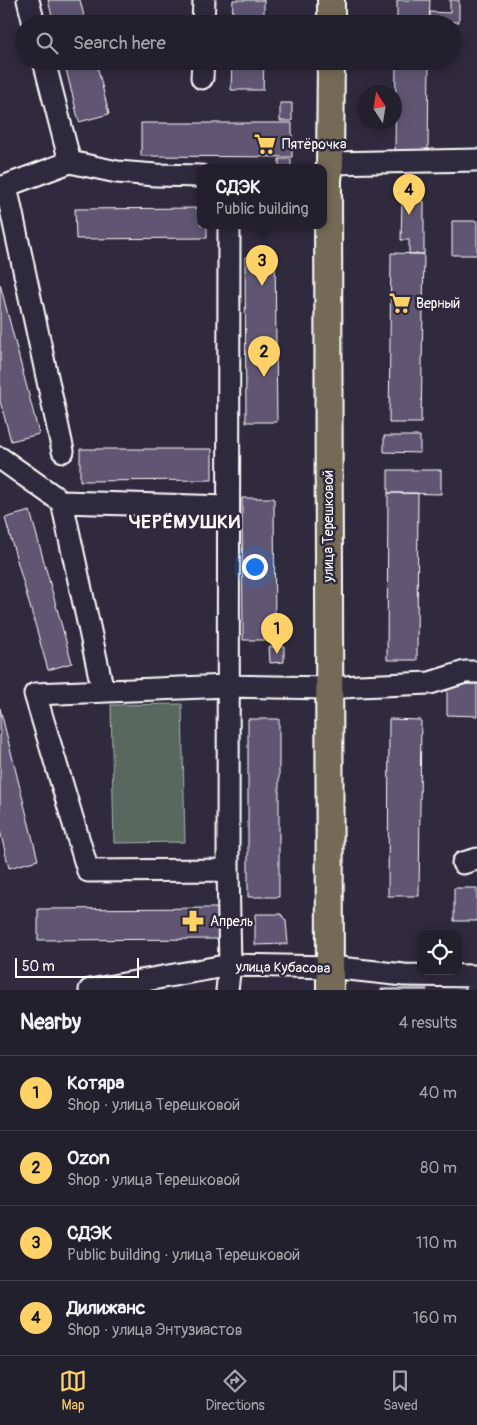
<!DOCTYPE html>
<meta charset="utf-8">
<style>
body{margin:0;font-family:Pangolin,sans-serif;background:#2f2d3a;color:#f1f3f6}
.controls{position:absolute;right:15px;bottom:15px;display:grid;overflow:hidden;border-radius:10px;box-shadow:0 2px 12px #0003}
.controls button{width:45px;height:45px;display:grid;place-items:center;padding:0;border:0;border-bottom:1px solid #403e4a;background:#23202e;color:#f1f3f6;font:25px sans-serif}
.compass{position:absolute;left:357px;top:85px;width:45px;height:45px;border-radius:50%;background:#23202e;box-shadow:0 2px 12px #0003;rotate:348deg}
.scale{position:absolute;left:15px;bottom:12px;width:124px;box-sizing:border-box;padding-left:5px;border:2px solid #fff;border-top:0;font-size:14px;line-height:18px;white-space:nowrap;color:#fff;-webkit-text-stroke:4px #2f2a3d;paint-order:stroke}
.you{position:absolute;left:254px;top:566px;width:18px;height:18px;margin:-12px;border:4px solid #fff;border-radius:50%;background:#1a73e8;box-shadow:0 0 0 8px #1a73e833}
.badge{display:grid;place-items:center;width:32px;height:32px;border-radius:50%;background:#ffd166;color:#111;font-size:16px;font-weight:700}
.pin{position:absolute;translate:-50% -41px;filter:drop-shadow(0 1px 2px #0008)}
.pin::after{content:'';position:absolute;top:26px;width:18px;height:15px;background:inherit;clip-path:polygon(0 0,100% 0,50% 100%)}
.popup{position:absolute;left:197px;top:164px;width:130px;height:65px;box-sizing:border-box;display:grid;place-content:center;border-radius:10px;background:#23202e;filter:drop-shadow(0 1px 4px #0005);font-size:16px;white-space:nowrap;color:#a3a3aa}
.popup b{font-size:19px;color:#f1f3f6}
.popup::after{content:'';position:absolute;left:50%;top:100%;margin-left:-10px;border:10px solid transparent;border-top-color:#23202e}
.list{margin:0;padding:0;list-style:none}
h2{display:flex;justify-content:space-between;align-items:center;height:65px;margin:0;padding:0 20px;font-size:21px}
h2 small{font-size:16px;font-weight:400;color:#a3a3aa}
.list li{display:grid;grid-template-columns:32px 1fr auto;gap:15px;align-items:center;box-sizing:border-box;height:75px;padding:0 20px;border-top:1px solid #403e4a}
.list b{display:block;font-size:19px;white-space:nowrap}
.list p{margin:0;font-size:16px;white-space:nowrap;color:#a3a3aa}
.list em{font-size:16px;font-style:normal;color:#a3a3aa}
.icon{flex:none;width:28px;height:28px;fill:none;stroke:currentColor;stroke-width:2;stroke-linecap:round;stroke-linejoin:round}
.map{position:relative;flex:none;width:477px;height:990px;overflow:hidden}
.search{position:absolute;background:#23202e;box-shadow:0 2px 12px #0003;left:15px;right:15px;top:15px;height:55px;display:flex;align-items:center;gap:12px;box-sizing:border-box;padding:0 18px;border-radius:28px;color:#a3a3aa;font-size:19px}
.sheet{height:365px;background:#23202e}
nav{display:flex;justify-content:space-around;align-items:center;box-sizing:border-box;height:70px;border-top:1px solid #403e4a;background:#23202e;font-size:14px;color:#a3a3aa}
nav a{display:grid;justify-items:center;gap:2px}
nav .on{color:#ffd166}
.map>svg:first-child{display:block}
.grass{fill:#59685e;stroke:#acb4ae}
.building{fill:#615673;stroke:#fff}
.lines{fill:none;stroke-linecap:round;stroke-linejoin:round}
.minor-casing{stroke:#fff;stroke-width:25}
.major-casing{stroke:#fff;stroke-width:30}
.minor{stroke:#2f2a3d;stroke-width:21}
.major{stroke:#746b55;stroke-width:26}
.labels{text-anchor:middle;stroke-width:5;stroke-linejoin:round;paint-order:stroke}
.poi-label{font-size:14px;fill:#fff;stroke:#2f2a3d;text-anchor:start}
.street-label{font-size:14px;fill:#fff;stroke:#2f2a3d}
.district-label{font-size:19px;font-weight:bold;letter-spacing:1px;fill:#fff;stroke:#2f2a3d}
</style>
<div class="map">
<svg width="477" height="990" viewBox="0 0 477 990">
<rect width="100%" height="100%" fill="#2f2a3d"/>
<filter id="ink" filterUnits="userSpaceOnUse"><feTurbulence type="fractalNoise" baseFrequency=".02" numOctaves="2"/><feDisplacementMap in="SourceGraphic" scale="10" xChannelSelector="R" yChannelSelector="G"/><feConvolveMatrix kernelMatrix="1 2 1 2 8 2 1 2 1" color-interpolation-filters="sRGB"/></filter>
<g filter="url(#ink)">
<path class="grass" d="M182 704 185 842 114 843 111 705Z"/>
<path class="building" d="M48 0H80L86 24H54Z
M233 0H264V24H232Z
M397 0H430L429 24H397Z
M450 0H459V22H430V12L450 13Z
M64 61H96L109 114 79 122Z
M232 61H264L263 90H231Z
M396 61H429L428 152H395Z
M280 103H292V121H280Z
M141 123H292V157L141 156Z
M279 159H291V167H279Z
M402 201H424V254H409V240H401Z
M201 208V225H207V238L76 239 75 209Z
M452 221H477V255H452Z
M391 253 424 254 421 423H389Z
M245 257H275L277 422H246Z
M0 284 39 434 11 441 0 401Z
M384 436H420V453L384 452Z
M80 449H212V480L80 481Z
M388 470H441V494L388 493Z
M388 493H418L417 660H387Z
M242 498H274L275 640H243Z
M30 511 72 663 48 670 5 518Z
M284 646V662L270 663 269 647Z
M447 684H477V716L447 715Z
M0 708 38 860 9 868 0 831Z
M248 719H279V897H248Z
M389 719 421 720 419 896H388Z
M454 888H477V921H454Z
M218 908V939L38 940V909Z
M255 914H281L286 921 288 944 255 945Z
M381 989H427V990H381Z"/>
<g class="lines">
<g class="minor-casing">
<path id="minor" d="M28 0 34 24
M203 24 204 0
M202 78 203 61
M70 162 117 172 156 175 201 176
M330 163 477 160
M6 186 63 451
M0 188 70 162 44 61
M0 458 62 502 228 507
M62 502 103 691
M463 863 477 859
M228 870 88 871 35 694 228 686 328 688 359 686 430 683 465 672H477
M90 990 230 965 330 967 404 975 477 976V990
M227 990 230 965 228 870 229 225"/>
</g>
<g class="major-casing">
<path id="major" d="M331 24V0
M330 990 328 180 330 163 331 61"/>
</g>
<use href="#minor" class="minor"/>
<use href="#major" class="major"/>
</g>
</g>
<defs>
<g id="supermarket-bare" transform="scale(1.725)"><path d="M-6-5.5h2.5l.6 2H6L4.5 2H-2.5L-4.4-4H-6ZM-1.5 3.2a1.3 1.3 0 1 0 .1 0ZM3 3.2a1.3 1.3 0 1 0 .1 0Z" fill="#ffd166" stroke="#2f2a3d" stroke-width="2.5" paint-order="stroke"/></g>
<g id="pharmacy-bare" transform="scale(1.725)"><path d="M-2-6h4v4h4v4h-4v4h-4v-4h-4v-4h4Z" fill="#ffd166" stroke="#2f2a3d" stroke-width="2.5" paint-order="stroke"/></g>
</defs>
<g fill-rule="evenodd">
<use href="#supermarket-bare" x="265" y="144"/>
<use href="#supermarket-bare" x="400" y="303"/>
<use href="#pharmacy-bare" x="193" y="921"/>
</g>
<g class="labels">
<g class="poi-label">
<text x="282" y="149">Пятёрочка</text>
<text x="416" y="308">Верный</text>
<text x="210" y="926">Апрель</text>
</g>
<g class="street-label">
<text transform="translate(328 526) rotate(-90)" y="5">улица Терешковой</text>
<text transform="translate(283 967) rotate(1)" y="5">улица Кубасова</text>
</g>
<g class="district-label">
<text x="185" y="528">ЧЕРЁМУШКИ</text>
</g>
</g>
</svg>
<div class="controls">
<button><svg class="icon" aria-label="locate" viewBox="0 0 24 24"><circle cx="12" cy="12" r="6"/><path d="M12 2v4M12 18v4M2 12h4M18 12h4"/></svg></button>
</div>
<svg class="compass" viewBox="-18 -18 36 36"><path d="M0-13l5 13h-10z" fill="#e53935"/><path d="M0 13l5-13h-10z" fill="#a3a3aa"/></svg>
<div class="scale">50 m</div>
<div class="you"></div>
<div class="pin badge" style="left:277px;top:654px">1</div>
<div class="pin badge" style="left:264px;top:377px">2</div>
<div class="pin badge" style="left:262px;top:286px">3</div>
<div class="popup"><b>СДЭК</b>Public building</div>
<div class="pin badge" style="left:409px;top:215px">4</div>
<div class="search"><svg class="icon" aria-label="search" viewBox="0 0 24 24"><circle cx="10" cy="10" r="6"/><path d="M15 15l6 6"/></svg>Search here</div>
</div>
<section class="sheet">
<h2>Nearby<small>4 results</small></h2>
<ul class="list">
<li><span class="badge">1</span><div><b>Котяра</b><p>Shop · улица Терешковой</p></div><em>40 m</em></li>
<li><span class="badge">2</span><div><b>Ozon</b><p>Shop · улица Терешковой</p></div><em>80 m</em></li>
<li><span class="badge">3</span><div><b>СДЭК</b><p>Public building · улица Терешковой</p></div><em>110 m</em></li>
<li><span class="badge">4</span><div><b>Дилижанс</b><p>Shop · улица Энтузиастов</p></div><em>160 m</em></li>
</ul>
</section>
<nav>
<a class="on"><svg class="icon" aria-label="map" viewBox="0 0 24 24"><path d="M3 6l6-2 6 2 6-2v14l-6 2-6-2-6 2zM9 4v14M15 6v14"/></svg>Map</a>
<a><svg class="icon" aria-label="directions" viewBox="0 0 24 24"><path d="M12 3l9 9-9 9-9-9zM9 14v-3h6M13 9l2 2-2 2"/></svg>Directions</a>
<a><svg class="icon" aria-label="saved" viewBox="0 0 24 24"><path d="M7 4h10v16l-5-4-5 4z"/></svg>Saved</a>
</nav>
